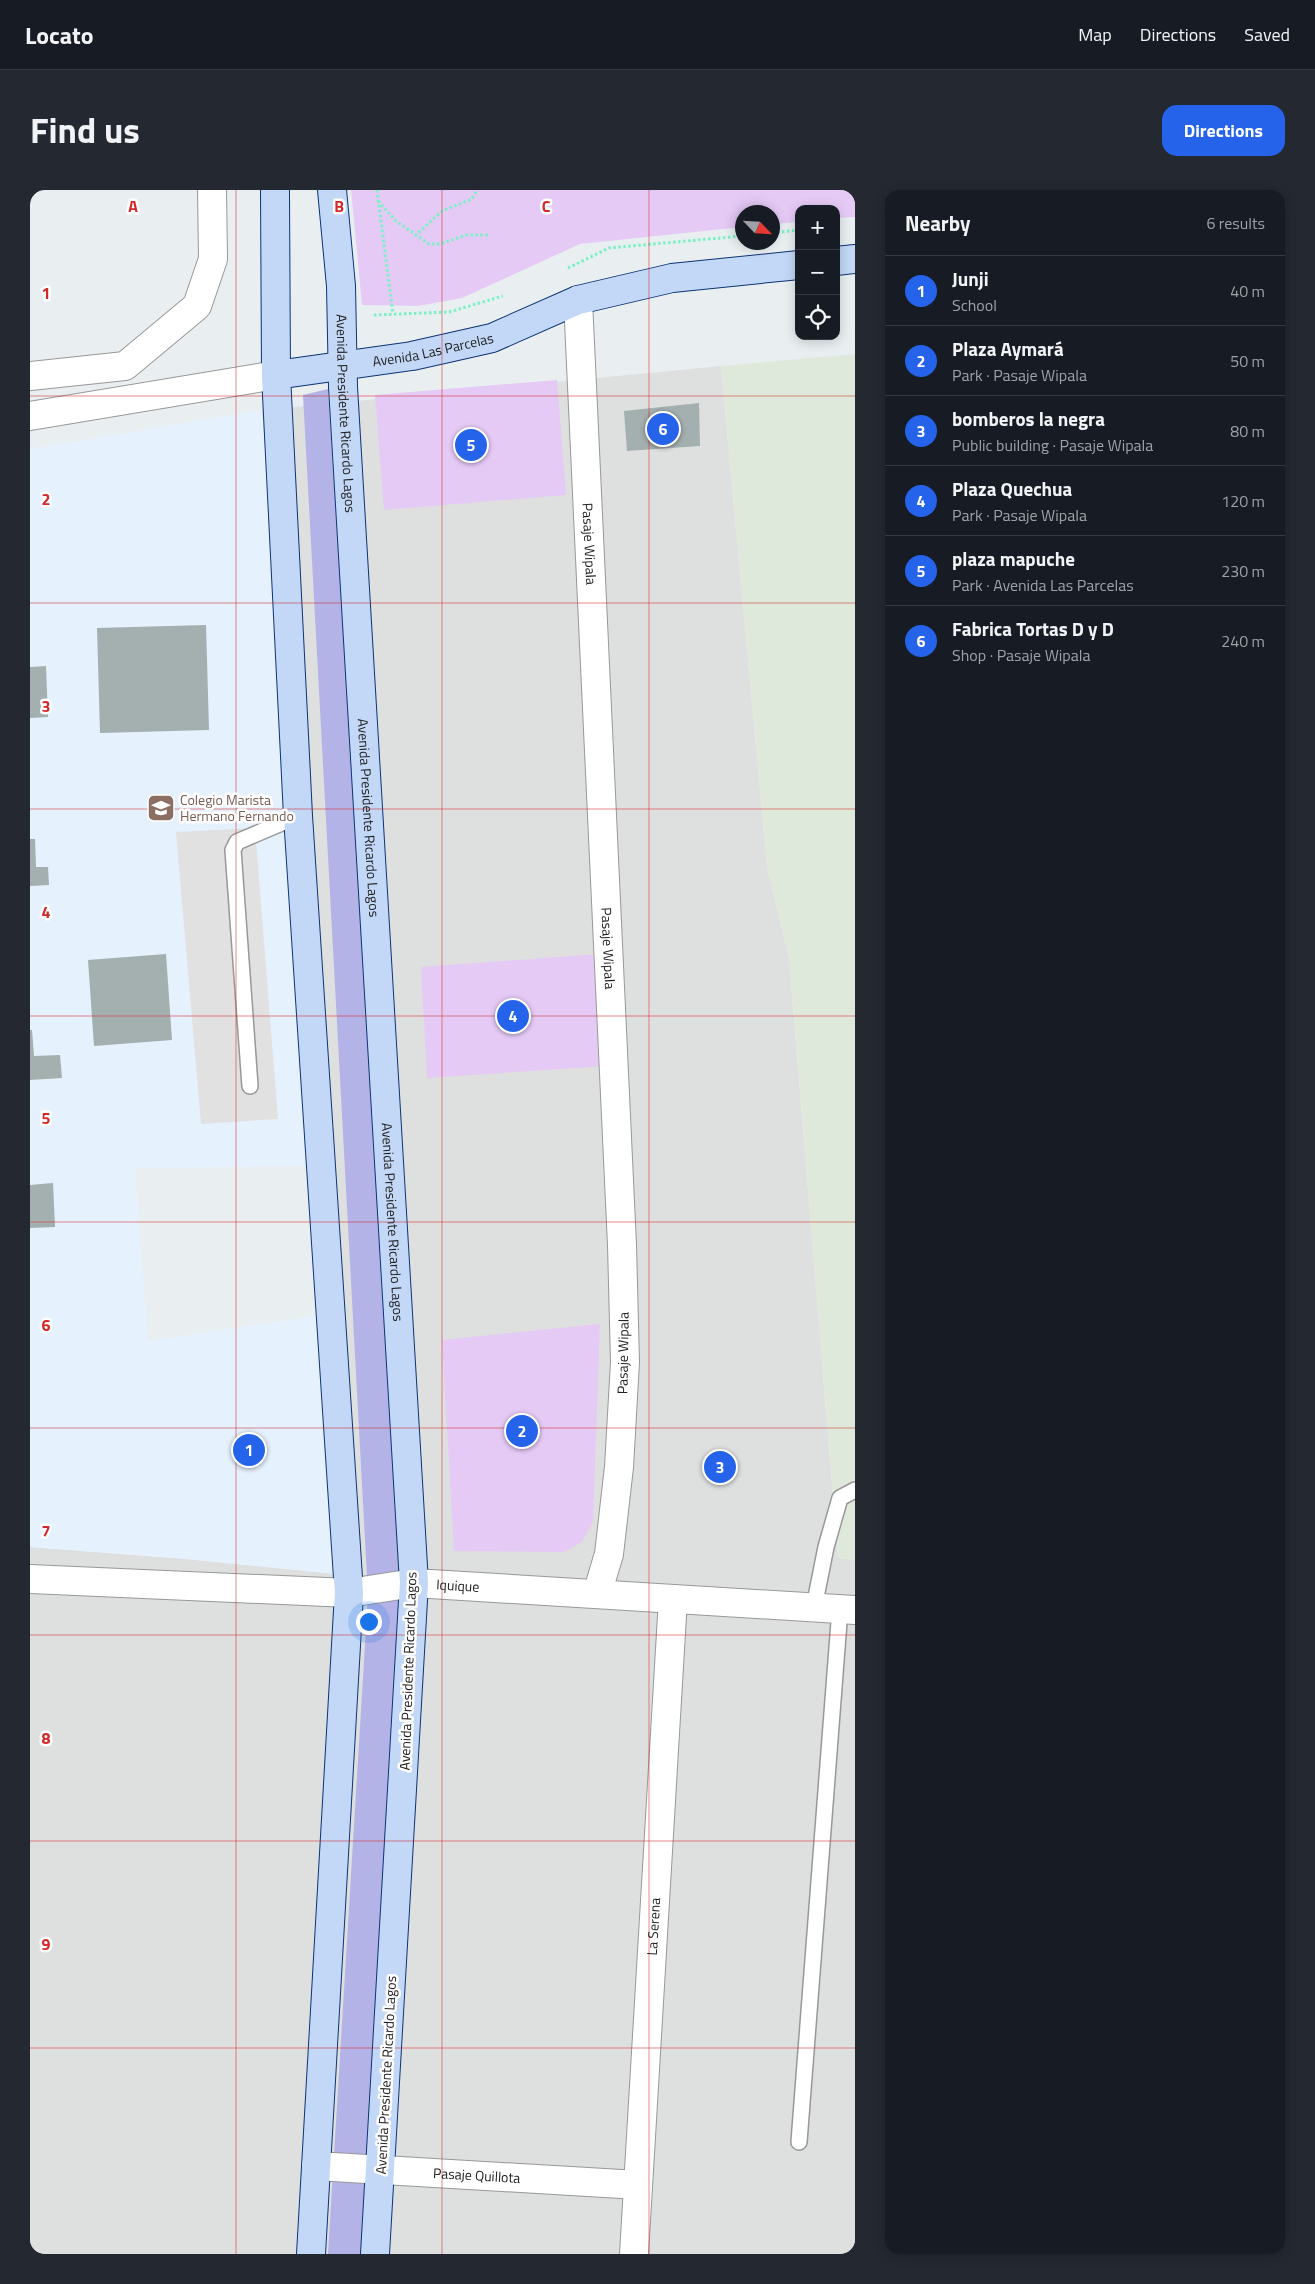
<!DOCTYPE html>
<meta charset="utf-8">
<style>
body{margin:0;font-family:"Titillium Web",sans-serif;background:#242831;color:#f1f3f6}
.controls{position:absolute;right:15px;top:15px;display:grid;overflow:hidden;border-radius:10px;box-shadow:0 2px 12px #0003}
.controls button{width:45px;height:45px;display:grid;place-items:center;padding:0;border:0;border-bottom:1px solid #363941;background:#171b24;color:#f1f3f6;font:25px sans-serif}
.compass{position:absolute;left:705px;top:15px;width:45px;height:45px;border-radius:50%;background:#171b24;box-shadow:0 2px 12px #0003;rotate:115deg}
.you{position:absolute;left:338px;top:1431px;width:18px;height:18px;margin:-12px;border:4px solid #fff;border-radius:50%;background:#1a73e8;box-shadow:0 0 0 8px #1a73e833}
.badge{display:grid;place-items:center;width:32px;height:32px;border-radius:50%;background:#2563eb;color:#fff;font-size:16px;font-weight:700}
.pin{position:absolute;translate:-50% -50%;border:2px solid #fff;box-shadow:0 1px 5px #0006}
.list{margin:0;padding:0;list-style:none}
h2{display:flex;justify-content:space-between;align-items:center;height:65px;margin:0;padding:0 20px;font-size:21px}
h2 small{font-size:16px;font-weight:400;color:#9ea1a6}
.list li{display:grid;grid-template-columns:32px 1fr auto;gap:15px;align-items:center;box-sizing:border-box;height:70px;padding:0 20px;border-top:1px solid #363941}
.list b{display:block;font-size:19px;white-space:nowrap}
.list p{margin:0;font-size:16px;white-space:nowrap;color:#9ea1a6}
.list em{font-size:16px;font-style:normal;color:#9ea1a6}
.icon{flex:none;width:28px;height:28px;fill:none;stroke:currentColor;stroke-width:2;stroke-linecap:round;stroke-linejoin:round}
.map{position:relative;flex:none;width:825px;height:2064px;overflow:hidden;border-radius:15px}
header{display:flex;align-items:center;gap:30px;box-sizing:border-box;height:70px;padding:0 25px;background:#171b24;border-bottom:1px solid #363941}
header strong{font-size:24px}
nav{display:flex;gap:28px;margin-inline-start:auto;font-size:18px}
.intro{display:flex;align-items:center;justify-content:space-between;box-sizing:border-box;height:120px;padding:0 30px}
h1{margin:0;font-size:35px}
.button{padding:12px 22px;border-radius:15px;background:#2563eb;color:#fff;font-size:18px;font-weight:700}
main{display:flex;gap:30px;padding:0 30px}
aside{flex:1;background:#171b24;border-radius:15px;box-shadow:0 2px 12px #0003}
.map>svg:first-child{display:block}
.residential{fill:#dedfdf}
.industrial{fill:#dfe9db}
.education{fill:#e5f1fd}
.grass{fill:#b4b3e7}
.park{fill:#e5caf6}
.parking{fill:#e1e1e1}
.building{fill:#a4afaf}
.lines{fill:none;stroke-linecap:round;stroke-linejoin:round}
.lane-casing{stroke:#989898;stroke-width:18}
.street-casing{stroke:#989898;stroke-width:30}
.secondary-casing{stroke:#0d3374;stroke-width:30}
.path{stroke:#7af1c4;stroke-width:3;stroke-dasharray:2.5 2.5;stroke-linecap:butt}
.lane{stroke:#fff;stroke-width:15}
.street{stroke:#fff;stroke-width:28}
.secondary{stroke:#c2d8f6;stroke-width:28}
.grid{fill:none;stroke:#d62828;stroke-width:1;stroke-opacity:0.55}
.labels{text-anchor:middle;stroke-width:5;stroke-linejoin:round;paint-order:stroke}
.street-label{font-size:14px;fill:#212121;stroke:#fff}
.education-label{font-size:14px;fill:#785e54;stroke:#fff;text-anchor:start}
.grid-label{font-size:16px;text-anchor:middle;font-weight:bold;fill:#d62828;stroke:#fff;stroke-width:5;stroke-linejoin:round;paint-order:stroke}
</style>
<header>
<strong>Locato</strong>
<nav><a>Map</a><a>Directions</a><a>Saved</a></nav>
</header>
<div class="intro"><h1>Find us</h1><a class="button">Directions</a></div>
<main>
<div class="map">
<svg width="825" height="2064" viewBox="0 0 825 2064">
<rect width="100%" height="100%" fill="#e9eff1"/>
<path class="residential" d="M691 176 737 677 759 768 808 1368 825 1370V2064H0V1357L156 1369 305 1384 288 976 232 220Z"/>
<path class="industrial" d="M825 164V1370L808 1368 759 768 737 677 691 176Z"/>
<path class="education" d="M232 220 288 976 105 978 118 1151 297 1124 306 1384 156 1369 0 1357V259Z"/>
<path class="grass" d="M298 199 375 1394 332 2064H298L338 1405 273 205Z"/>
<path class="park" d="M321 0H825V27L806 28V19H769V32L743 34 742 22H712V37L550 54 432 108 388 116 332 115Z
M527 190 536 305 354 320 345 205Z
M569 764 576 876 397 888 391 777Z
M570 1134 563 1332 552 1352 534 1362 424 1361 412 1150Z"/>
<path class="parking" d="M225 638 248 929 171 934 146 642Z"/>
<path class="building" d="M669 213 670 256 597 261 594 221Z
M176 435 179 540 70 543 67 438Z
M16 476 18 527 0 528V477Z
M0 649H5L6 677H18L19 695 0 696Z
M136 764 142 850 64 856 58 770Z
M0 840H2L4 866 30 865 32 888 0 890Z
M23 993 25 1037 0 1038V995Z"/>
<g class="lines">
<g class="lane-casing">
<path id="lane" d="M220 896 203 660 207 652 268 626
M784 1417 796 1357 810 1308 825 1300
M769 1952 810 1419"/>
</g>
<g class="street-casing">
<g id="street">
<path id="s1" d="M548 110 592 1055 595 1172 589 1277 579 1364 567 1404"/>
<path d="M0 186 95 176 167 116 183 69 182 0"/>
<path d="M0 226 246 185"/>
<path id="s2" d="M0 1389 319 1403 384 1393 825 1420"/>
<path id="s3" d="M286 1976 608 1995"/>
<path id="s4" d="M604 2064 643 1409"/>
</g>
</g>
<g class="secondary-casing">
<g id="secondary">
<path d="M245 0 246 185 268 626 319 1403 281 2064"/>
<path id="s5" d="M302 0 311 96 313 197 384 1393 345 2064"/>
<path d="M806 71 825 69"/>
<path id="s6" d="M246 185 382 166 462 148 548 110 642 88 769 75"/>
</g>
</g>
<path class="path" d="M347 0 363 124
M348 11 366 31 399 54H410L436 45H460
M742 43 769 40
M385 46 412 21 442 9 447 0
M538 78 579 58 712 46
M344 125 419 122 473 106"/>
<use href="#lane" class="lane"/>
<use href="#street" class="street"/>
<use href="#secondary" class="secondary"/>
</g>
<path class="grid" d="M206 0V2064M412 0V2064M619 0V2064M0 206H825M0 413H825M0 619H825M0 826H825M0 1032H825M0 1238H825M0 1445H825M0 1651H825M0 1858H825"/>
<defs>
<g id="school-square" transform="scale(1.4375)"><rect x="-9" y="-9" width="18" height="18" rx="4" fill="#8d6e63" stroke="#fff"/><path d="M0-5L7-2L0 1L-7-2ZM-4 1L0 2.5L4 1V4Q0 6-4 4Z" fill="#fff"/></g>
</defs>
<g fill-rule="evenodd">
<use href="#school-square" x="131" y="618"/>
</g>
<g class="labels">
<g class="street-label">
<text dy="5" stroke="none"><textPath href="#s6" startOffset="159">Avenida Las Parcelas</textPath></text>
<text dy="5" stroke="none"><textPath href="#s5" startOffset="224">Avenida Presidente Ricardo Lagos</textPath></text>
<text dy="5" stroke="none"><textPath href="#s1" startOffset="244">Pasaje Wipala</textPath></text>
<text dy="5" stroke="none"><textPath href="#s5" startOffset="629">Avenida Presidente Ricardo Lagos</textPath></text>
<text dy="5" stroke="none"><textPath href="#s1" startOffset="649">Pasaje Wipala</textPath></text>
<text dy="5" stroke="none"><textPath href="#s5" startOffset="1034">Avenida Presidente Ricardo Lagos</textPath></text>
<text transform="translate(593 1163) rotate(-89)" y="5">Pasaje Wipala</text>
<text dy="5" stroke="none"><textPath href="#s2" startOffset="429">Iquique</textPath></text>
<text transform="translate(378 1481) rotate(-88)" y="5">Avenida Presidente Ricardo Lagos</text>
<text dy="5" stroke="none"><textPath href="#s4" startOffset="328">La Serena</textPath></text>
<text transform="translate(356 1885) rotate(-87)" y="5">Avenida Presidente Ricardo Lagos</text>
<text dy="5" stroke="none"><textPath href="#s3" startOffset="161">Pasaje Quillota</textPath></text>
</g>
<g class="education-label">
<text x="150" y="615">Colegio Marista<tspan x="150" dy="16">Hermano Fernando</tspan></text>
</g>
</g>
<g class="grid-label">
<text x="103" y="22">A</text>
<text x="309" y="22">B</text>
<text x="516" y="22">C</text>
<text x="16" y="109">1</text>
<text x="16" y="315">2</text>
<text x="16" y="522">3</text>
<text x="16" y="728">4</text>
<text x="16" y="934">5</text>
<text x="16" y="1141">6</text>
<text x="16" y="1347">7</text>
<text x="16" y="1554">8</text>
<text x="16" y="1760">9</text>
</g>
</svg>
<div class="controls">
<button>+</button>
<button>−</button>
<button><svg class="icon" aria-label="locate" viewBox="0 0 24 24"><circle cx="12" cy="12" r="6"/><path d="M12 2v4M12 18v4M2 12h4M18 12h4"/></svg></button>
</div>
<svg class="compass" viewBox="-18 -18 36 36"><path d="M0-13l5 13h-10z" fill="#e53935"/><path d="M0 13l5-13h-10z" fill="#9ea1a6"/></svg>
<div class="you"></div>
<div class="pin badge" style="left:219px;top:1260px">1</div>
<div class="pin badge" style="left:492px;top:1241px">2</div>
<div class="pin badge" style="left:690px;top:1277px">3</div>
<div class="pin badge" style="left:483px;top:826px">4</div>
<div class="pin badge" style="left:441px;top:255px">5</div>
<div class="pin badge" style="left:633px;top:239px">6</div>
</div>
<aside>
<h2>Nearby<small>6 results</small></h2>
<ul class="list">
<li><span class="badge">1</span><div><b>Junji</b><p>School</p></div><em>40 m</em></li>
<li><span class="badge">2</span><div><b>Plaza Aymará</b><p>Park · Pasaje Wipala</p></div><em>50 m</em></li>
<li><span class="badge">3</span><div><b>bomberos la negra</b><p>Public building · Pasaje Wipala</p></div><em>80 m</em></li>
<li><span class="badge">4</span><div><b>Plaza Quechua</b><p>Park · Pasaje Wipala</p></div><em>120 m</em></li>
<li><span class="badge">5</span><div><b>plaza mapuche</b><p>Park · Avenida Las Parcelas</p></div><em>230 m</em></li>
<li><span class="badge">6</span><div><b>Fabrica Tortas D y D</b><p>Shop · Pasaje Wipala</p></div><em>240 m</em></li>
</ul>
</aside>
</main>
